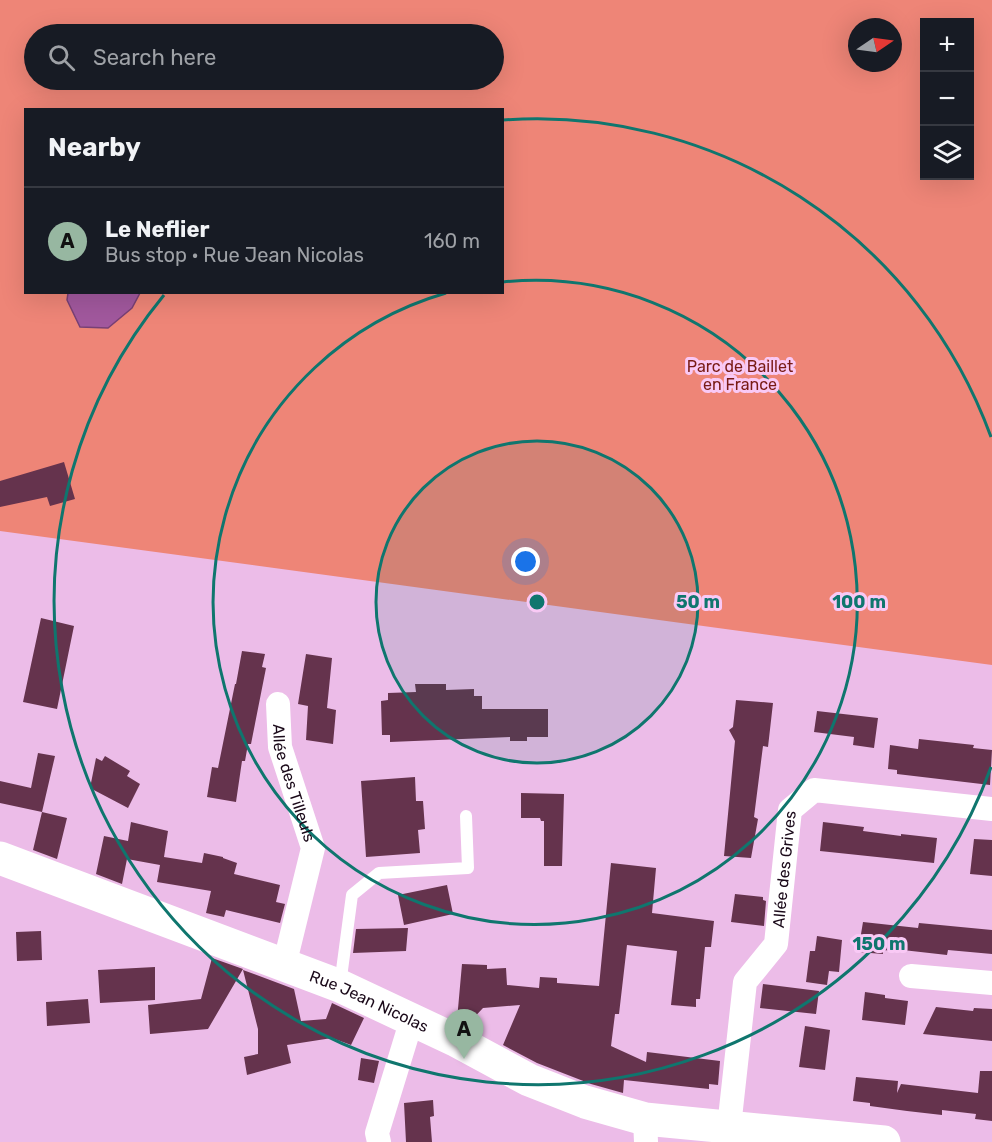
<!DOCTYPE html>
<meta charset="utf-8">
<style>
body{margin:0;font-family:Rubik,sans-serif;background:#20242c;color:#f1f3f6}
.controls{position:absolute;right:18px;top:18px;display:grid;overflow:hidden;border-radius:0px;box-shadow:0 6px 24px #0002}
.controls button{width:54px;height:54px;display:grid;place-items:center;padding:0;border:0;border-bottom:2px solid #363941;background:#171b24;color:#f1f3f6;font:30px sans-serif}
.compass{position:absolute;left:848px;top:18px;width:54px;height:54px;border-radius:50%;background:#171b24;box-shadow:0 6px 24px #0002;rotate:77deg}
.you{position:absolute;left:526px;top:562px;width:21px;height:21px;margin:-15px;border:4px solid #fff;border-radius:50%;background:#1a73e8;box-shadow:0 0 0 9px #1a73e833}
.badge{display:grid;place-items:center;width:39px;height:39px;border-radius:50%;background:#97b7a1;color:#111;font-size:20px;font-weight:700}
.pin{position:absolute;translate:-50% -50px;filter:drop-shadow(0 2px 3px #0008)}
.pin::after{content:'';position:absolute;top:32px;width:21px;height:18px;background:inherit;clip-path:polygon(0 0,100% 0,50% 100%)}
.list{margin:0;padding:0;list-style:none}
h2{display:flex;justify-content:space-between;align-items:center;height:78px;margin:0;padding:0 24px;font-size:26px}
h2 small{font-size:20px;font-weight:400;color:#9ea1a6}
.list li{display:grid;grid-template-columns:39px 1fr auto;gap:18px;align-items:center;box-sizing:border-box;height:108px;padding:0 24px;border-top:2px solid #363941}
.list b{display:block;font-size:22px;white-space:nowrap}
.list p{margin:0;font-size:20px;white-space:nowrap;color:#9ea1a6}
.list em{font-size:20px;font-style:normal;color:#9ea1a6}
.icon{flex:none;width:33px;height:33px;fill:none;stroke:currentColor;stroke-width:2;stroke-linecap:round;stroke-linejoin:round}
.map{position:relative;flex:none;width:992px;height:1142px;overflow:hidden}
.search{position:absolute;background:#171b24;box-shadow:0 6px 24px #0002;left:24px;top:24px;width:480px;height:66px;display:flex;align-items:center;gap:15px;box-sizing:border-box;padding:0 21px;border-radius:33px;color:#9ea1a6;font-size:22px}
.panel{position:absolute;background:#171b24;box-shadow:0 6px 24px #0002;left:24px;top:108px;width:480px;height:186px;border-radius:0px}
.map>svg:first-child{display:block}
.green{fill:#ee8577;fill-rule:evenodd}
.water{fill:#a1589d;stroke:#784075;stroke-width:1.5}
.building{fill:#65334d}
.lines{fill:none;stroke-linecap:round;stroke-linejoin:round}
.lane{stroke:#fff;stroke-width:12}
.street{stroke:#fff;stroke-width:24}
.secondary{stroke:#fff;stroke-width:33}
.ring{fill:none;stroke:#0f766e;stroke-width:3}
.labels{text-anchor:middle;stroke-width:6;stroke-linejoin:round;paint-order:stroke}
.park-label{font-size:16px;fill:#781a13;stroke:#f9c9f5}
.street-label{font-size:16px;fill:#1a0919;stroke:#f9c9f5}
.centre{fill:#0f766e;stroke:#f9c9f5;stroke-width:3}
.ring-label{font-size:18px;text-anchor:middle;font-weight:bold;fill:#0f766e;stroke:#f9c9f5;stroke-width:6;stroke-linejoin:round;paint-order:stroke}
</style>
<div class="map">
<svg width="992" height="1142" viewBox="0 0 992 1142">
<rect width="100%" height="100%" fill="#ecbce8"/>
<path class="green" d="M0 0H992V665L0 531ZM924 22H970V176H924ZM857 27H893V63H857ZM34 34H494V80H34ZM26 110H502V292H26Z"/>
<path class="water" d="M68 293V292L140 293 132 308 108 328 80 327 67 300Z"/>
<path class="building" d="M64 462 75 499 50 506 47 497 0 507V481Z
M41 618 74 626 57 709 23 702Z
M242 651 265 654 262 667 266 668 251 744H248L245 761H242L236 802 207 797 212 767 218 768 235 684H236Z
M306 654 332 658 327 708 336 710 333 744 306 740 308 706 298 704Z
M415 684H446V690L474 689V696H482V709H548V737H527V741H510V737L390 742V735H382L381 701 388 700V693L416 692Z
M736 700 773 703 768 747 763 746 754 817 758 819 751 858 724 856 735 741 729 730 733 727Z
M817 711 878 718 874 748 853 745 854 737 814 732Z
M919 739 974 745 973 748 992 750 990 785 897 774V770L888 769 890 745 918 749Z
M38 753 55 756 42 812 0 803V781L31 788Z
M105 756 130 771 127 776 140 784 128 808 90 788 96 758 102 761Z
M415 777 416 801H423L425 829 418 830 420 853 366 857 361 781Z
M521 793 564 794 562 866H544V821H541L540 818H521Z
M42 812 67 818 57 859 33 850Z
M131 822 168 831 164 857 202 863 204 853 223 857V858L237 863 234 874 280 885 276 902 285 904 280 923 226 910 224 917 206 913 211 891 157 882 160 865 127 859 122 884 96 874 104 836 128 841Z
M823 822 864 827 863 831 901 836V834L937 838 934 863 820 851Z
M974 839 992 840V876L970 874Z
M611 863 656 868 652 913 714 921 711 947H705L700 999H696V1007L671 1005 677 951 627 945 619 1014H615L611 1046 646 1062 647 1052 720 1061 718 1085 709 1084V1089L624 1080 623 1093 591 1084 537 1063 503 1045 520 1005 483 1008 467 1025 457 1020 462 964 487 965V969L506 968 507 985 539 988 540 977 557 978V983L599 986Z
M447 885 453 914 404 925 398 895Z
M735 894 763 897V900L766 901 764 926 731 922Z
M863 922 918 928 919 923 992 930V954L948 950 947 955 894 949V951L883 950V954L858 952Z
M408 928 406 951 353 953 356 929Z
M41 931 42 960 17 961 16 932Z
M817 936 842 940 839 972 829 971 827 985 806 982 810 951H815Z
M212 958 243 969 208 1029 150 1034 148 1005 201 999Z
M155 967V1000L100 1003 98 970Z
M243 970 294 989 301 1021 326 1019 332 1003 364 1018 351 1045 332 1038 287 1045 291 1063 247 1075 244 1057 258 1054V1029Z
M763 984 819 991 816 1014 760 1008Z
M865 992 885 995V998L908 1001 905 1025 862 1020Z
M88 999 90 1023 47 1026 46 1002Z
M936 1007 973 1011 974 1008 992 1009V1041L923 1034Z
M805 1026 830 1030 825 1070 799 1067Z
M361 1058 379 1061 374 1083 358 1080Z
M980 1071H992V1121L975 1119 976 1114 942 1110V1115L907 1111 870 1106V1103L853 1101 856 1077 898 1081 897 1093 901 1084 978 1093Z
M433 1100 434 1116 430 1117 432 1142H406L404 1103Z"/>
<g class="lines">
<path class="lane" d="M340 985 352 895 379 873 468 868 466 816"/>
<g class="street">
<path id="s1" d="M278 704 280 747 313 848 284 966"/>
<path d="M911 976 992 983"/>
<path d="M645 1119 646 1142"/>
<path id="s2" d="M729 1127 745 982 776 944 790 810 814 790 992 809"/>
<path d="M379 1142 377 1133 412 1019"/>
</g>
<path class="secondary" id="s3" d="M0 858 340 986 455 1040 529 1080 585 1102 645 1119 884 1142"/>
</g>
<circle cx="537" cy="602" r="161" fill="#0f766e" fill-opacity=".12"/>
<g class="ring">
<circle cx="537" cy="602" r="161"/>
<path d="M503 282A322 322 0 1 1 446 293"/>
<path d="M991 767A483 483 0 1 1 164 295M503 120A483 483 0 0 1 991 437"/>
</g>
<g class="labels">
<g class="park-label">
<text x="740" y="372">Parc de Baillet<tspan x="740" dy="18">en France</tspan></text>
</g>
<g class="street-label">
<text dy="6" stroke="none"><textPath href="#s1" startOffset="81">Allée des Tilleuls</textPath></text>
<text dy="6" stroke="none"><textPath href="#s2" startOffset="270">Allée des Grives</textPath></text>
<text dy="6" stroke="none"><textPath href="#s3" startOffset="396">Rue Jean Nicolas</textPath></text>
</g>
</g>
<circle cx="537" cy="602" r="9" class="centre"/>
<g class="ring-label">
<text x="698" y="608">50 m</text>
<text x="859" y="608">100 m</text>
<text x="879" y="950">150 m</text>
</g>
</svg>
<div class="controls">
<button>+</button>
<button>−</button>
<button><svg class="icon" aria-label="layers" viewBox="0 0 24 24"><path d="M12 4l9 5-9 5-9-5zM3 14l9 5 9-5"/></svg></button>
</div>
<svg class="compass" viewBox="-18 -18 36 36"><path d="M0-13l5 13h-10z" fill="#e53935"/><path d="M0 13l5-13h-10z" fill="#9ea1a6"/></svg>
<div class="you"></div>
<div class="pin badge" style="left:464px;top:1059px">A</div>
<div class="search"><svg class="icon" aria-label="search" viewBox="0 0 24 24"><circle cx="10" cy="10" r="6"/><path d="M15 15l6 6"/></svg>Search here</div>
<section class="panel">
<h2>Nearby<small></small></h2>
<ul class="list">
<li><span class="badge">A</span><div><b>Le Neflier</b><p>Bus stop · Rue Jean Nicolas</p></div><em>160 m</em></li>
</ul>
</section>
</div>
